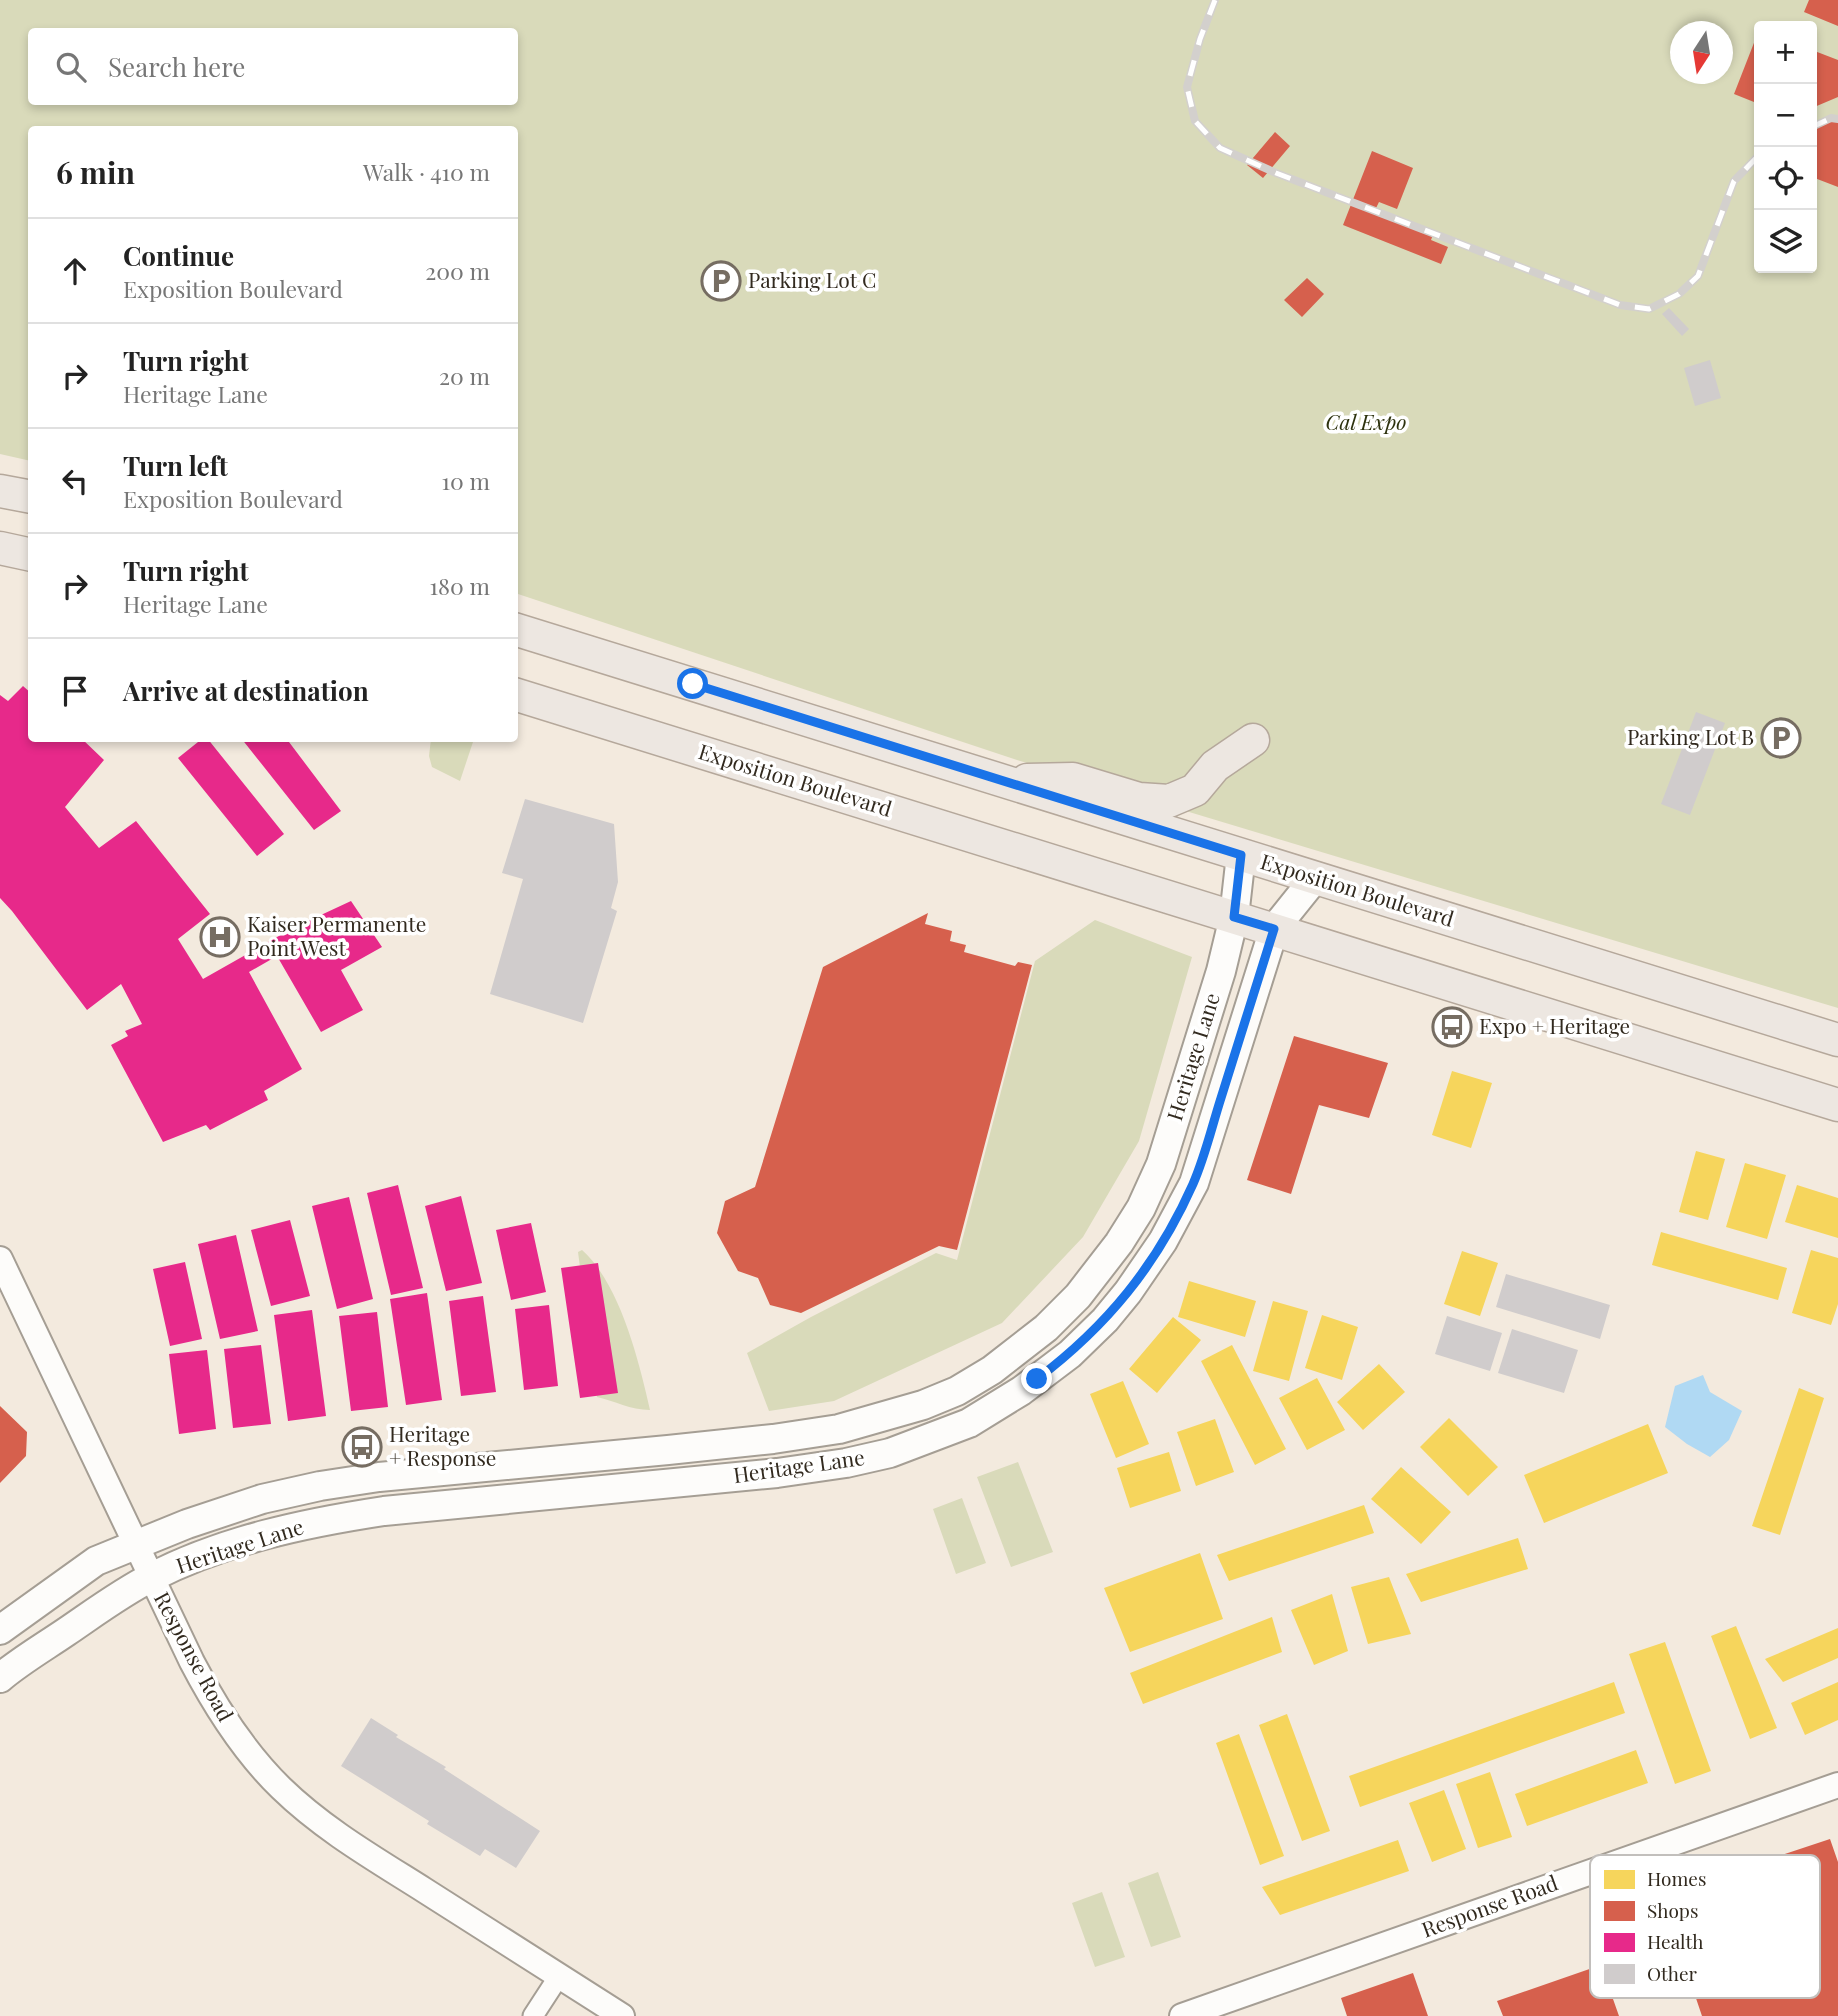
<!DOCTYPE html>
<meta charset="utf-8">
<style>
body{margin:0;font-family:"Playfair Display",serif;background:#f6f6f6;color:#222}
.controls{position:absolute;right:21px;top:21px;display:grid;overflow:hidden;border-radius:7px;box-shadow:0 4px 10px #0003}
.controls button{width:63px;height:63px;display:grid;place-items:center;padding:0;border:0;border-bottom:2px solid #e0e0e0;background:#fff;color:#222;font:35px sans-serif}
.compass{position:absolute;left:1670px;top:21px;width:63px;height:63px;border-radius:50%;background:#fff;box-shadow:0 4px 10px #0003;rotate:192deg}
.stop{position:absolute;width:21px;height:21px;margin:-16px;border:5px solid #1a73e8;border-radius:50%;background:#fff}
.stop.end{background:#1a73e8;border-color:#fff;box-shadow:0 2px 7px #0008}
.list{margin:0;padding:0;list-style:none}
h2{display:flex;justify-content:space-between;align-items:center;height:91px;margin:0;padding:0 28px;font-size:30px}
h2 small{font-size:23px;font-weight:400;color:#767676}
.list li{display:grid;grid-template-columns:46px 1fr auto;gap:21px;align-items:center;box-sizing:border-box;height:105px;padding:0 28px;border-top:2px solid #e0e0e0}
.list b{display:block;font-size:26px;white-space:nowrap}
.list p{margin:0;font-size:23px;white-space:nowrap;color:#767676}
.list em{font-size:23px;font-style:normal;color:#767676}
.icon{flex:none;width:38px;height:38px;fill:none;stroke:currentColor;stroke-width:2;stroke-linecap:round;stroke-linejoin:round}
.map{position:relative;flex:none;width:1838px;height:2016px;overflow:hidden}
.search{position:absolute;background:#fff;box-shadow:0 4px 10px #0003;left:28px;top:28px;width:490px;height:77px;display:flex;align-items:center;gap:18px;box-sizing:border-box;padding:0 24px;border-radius:7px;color:#767676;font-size:26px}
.panel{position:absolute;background:#fff;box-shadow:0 4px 10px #0003;left:28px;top:126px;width:490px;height:616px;border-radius:7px}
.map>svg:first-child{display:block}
.green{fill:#d9daba;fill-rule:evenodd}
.water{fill:#b0d9f3}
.homes{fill:#f6d55c}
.shops{fill:#d6604d}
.health{fill:#e7298a}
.building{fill:#d0cccc}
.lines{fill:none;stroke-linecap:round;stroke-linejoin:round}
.minor-casing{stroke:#a59e94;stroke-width:23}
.tertiary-casing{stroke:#a59e94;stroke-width:28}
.secondary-casing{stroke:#a59e94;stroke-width:32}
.primary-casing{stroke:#b5a89b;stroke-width:35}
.minor{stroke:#fdfcfa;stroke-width:19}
.tertiary{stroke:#fdfcfa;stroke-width:24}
.secondary{stroke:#fdfcfa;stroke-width:28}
.primary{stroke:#ede7e1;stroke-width:32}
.rail-casing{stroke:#d3d0cd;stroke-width:8}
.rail{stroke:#fff;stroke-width:5;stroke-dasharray:16;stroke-linecap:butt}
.route{stroke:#1a73e8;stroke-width:9}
.labels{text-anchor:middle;stroke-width:7;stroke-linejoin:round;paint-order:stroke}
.poi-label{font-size:21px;fill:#322a1f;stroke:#fff;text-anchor:start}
.park-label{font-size:21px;font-style:italic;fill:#2d320e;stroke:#fff}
.street-label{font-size:21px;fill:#322a1f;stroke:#fff}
.key{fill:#fff;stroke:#c2bfbc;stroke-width:2}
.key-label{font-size:19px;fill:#322a1f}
</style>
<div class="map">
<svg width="1838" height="2016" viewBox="0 0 1838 2016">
<rect width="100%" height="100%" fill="#f3eade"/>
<path class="green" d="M0 0H1838V1008L1017 760 515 593 514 130H32L31 461 0 454ZM1759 26H1812V268H1759ZM32 32H514V102H32ZM1680 32H1722V74H1680Z
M431 739H474L460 781 432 767 429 756Z
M1095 920 1192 957 1139 1141 1083 1237 1002 1323 834 1401 769 1411 747 1353 811 1317 936 1253 957 1260 1035 961Z
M582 1250C620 1284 639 1361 650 1410 630 1410 615 1401 597 1397L578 1252Z
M1018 1462 1053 1552 1011 1567 977 1477Z
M962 1498 986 1563 956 1574 933 1509Z
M1158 1872 1181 1937 1151 1947 1128 1883Z
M1102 1892 1125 1957 1095 1967 1072 1903Z"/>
<path class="water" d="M1703 1375 1710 1392 1742 1411 1729 1440 1710 1457 1687 1444 1665 1427 1675 1386Z"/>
<path class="homes" d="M1452 1071 1492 1083 1471 1148 1432 1135Z
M1696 1151 1725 1159 1708 1220 1679 1212Z
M1745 1163 1786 1175 1767 1239 1726 1227Z
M1797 1185 1838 1198V1238L1785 1222Z
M1661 1232 1787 1268 1778 1300 1652 1265Z
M1811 1250 1838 1258V1304L1831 1325 1792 1313Z
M1462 1251 1498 1263 1480 1316 1444 1304Z
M1189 1281 1256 1301 1245 1337 1178 1317Z
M1273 1301 1308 1311 1289 1381 1253 1371Z
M1322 1315 1358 1327 1342 1380 1305 1368Z
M1173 1317 1201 1340 1157 1393 1129 1369Z
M1232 1345 1286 1449 1255 1465 1201 1361Z
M1379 1364 1405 1392 1363 1430 1337 1402Z
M1317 1378 1345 1430 1307 1450 1279 1398Z
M1123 1381 1149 1444 1116 1458 1090 1394Z
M1799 1388 1824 1398 1780 1535 1752 1526Z
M1449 1418 1498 1467 1468 1496 1420 1447Z
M1215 1419 1234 1472 1196 1486 1177 1432Z
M1648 1424 1668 1473 1544 1523 1524 1475Z
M1169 1452 1181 1491 1130 1508 1117 1468Z
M1401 1467 1451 1512 1421 1544 1371 1499Z
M1364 1505 1374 1533 1229 1581 1217 1555Z
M1518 1538 1528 1569 1421 1602 1406 1574Z
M1200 1553 1223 1619 1130 1652 1104 1588Z
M1389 1577 1411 1634 1368 1644 1351 1587Z
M1332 1594 1348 1651 1314 1665 1291 1610Z
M1272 1617 1282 1652 1143 1704 1130 1673Z
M1736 1626 1777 1728 1750 1739 1711 1636Z
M1838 1628V1658L1783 1682 1765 1659Z
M1665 1642 1711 1771 1675 1784 1629 1654Z
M1614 1682 1625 1713 1360 1807 1349 1776Z
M1838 1682V1720L1805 1735 1791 1703Z
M1287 1714 1330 1831 1302 1841 1259 1725Z
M1239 1734 1284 1856 1260 1865 1216 1743Z
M1636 1750 1648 1783 1527 1826 1515 1794Z
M1490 1772 1512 1837 1478 1848 1456 1784Z
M1444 1790 1466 1849 1432 1862 1409 1803Z
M1398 1840 1409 1871 1280 1915 1262 1887Z"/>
<path class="shops" d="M1809 0H1838V26L1804 12Z
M1759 30V104L1734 94Z
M1812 50 1838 60V97L1812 108Z
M1830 116 1838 119V187L1812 177V125Z
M1275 132 1290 146 1263 178 1247 165Z
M1372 151 1413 168 1397 209 1379 202 1376 208 1434 232 1431 240 1448 247 1441 264 1343 225Z
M1307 278 1324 294 1302 317 1284 300Z
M928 913 925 924 952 931 950 941 966 945 964 952 1015 966 1018 962 1032 965 957 1250 939 1246 801 1313 770 1305 758 1278 738 1271 717 1233 725 1201 755 1187 823 967Z
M1294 1036 1388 1063 1369 1118 1319 1105 1291 1194 1247 1180Z
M0 1406 27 1432 26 1456 0 1483Z
M1830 1839 1838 1862V2016H1702L1661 1895Z
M1601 1965 1619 2016H1503L1497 2001Z
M1413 1973 1428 2016H1347L1341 1998Z"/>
<path class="health" d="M23 686 32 694V738H81L104 760 65 807 99 848 136 821 210 914 178 939 203 979 293 928 351 901 382 947 341 970 363 1010 321 1032 277 956 249 972 302 1069 264 1091 268 1100 210 1130 206 1125 163 1142 111 1045 128 1036 125 1031 142 1024 121 984 87 1010 12 911 0 898V695L8 701Z
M203 738H207L284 834 257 856 178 758Z
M241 738H286L341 811 314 830Z
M398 1185 423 1288 391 1295 367 1193Z
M461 1196 482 1283 446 1291 425 1206Z
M349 1197 373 1299 337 1309 312 1206Z
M290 1220 310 1296 271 1306 251 1230Z
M531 1223 546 1292 511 1300 496 1230Z
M236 1235 258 1331 220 1339 198 1244Z
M185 1262 202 1339 170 1346 153 1269Z
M598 1263 618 1393 580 1398 561 1268Z
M427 1293 442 1400 406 1405 390 1299Z
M483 1296 496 1392 461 1396 449 1301Z
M549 1305 558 1386 524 1390 515 1309Z
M312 1310 326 1416 288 1421 274 1315Z
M377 1312 388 1407 351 1411 339 1316Z
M261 1345 271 1424 233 1428 224 1349Z
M207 1350 216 1429 179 1434 169 1354Z"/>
<path class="building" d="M1669 308 1689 329 1682 336 1662 314Z
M1710 360 1721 398 1695 406 1684 368Z
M1696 712 1725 723 1690 815 1661 804Z
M525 799 614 824 618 882 611 908 617 911 583 1023 490 994 523 879 502 873Z
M1506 1274 1610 1305 1600 1339 1496 1307Z
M1447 1316 1502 1333 1490 1371 1435 1354Z
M1512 1329 1578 1350 1564 1393 1498 1373Z
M371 1718 398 1735 396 1737 446 1767 444 1769 540 1831 516 1868 485 1849 480 1856 427 1824 429 1821 341 1766Z"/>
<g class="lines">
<g class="minor-casing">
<path id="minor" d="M533 2016 559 1976"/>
</g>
<g class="tertiary-casing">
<path id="tertiary" d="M0 1259 192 1662C216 1708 244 1752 281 1788 323 1829 375 1859 424 1890 490 1932 556 1974 622 2016
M1182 2016 1838 1785"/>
</g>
<g class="secondary-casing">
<path id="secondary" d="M0 1630 96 1561 187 1524 262 1499 320 1486 379 1477 668 1450 773 1439 839 1429 923 1405 957 1391 992 1370 1046 1328 1078 1296 1119 1243 1141 1208 1161 1164 1221 971 1234 917 1241 855
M0 1678C20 1661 44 1647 66 1632 94 1613 122 1592 152 1577 224 1540 305 1523 384 1511L777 1473 846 1463 890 1453 969 1423 1021 1391 1070 1354 1105 1320 1128 1292 1163 1241 1194 1183 1274 929 1315 878"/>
</g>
<g class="primary-casing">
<path id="primary" d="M0 491 32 497
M0 548 32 555
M514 629 1838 1040
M514 694 1838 1105
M1027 780 1073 779 1139 799 1169 801 1195 790 1215 766 1253 740"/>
</g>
<use href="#minor" class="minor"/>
<use href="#tertiary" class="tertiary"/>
<use href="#secondary" class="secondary"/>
<use href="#primary" class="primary"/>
<g class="rail-casing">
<path id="rail" d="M1215 0 1200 39 1187 87 1195 121 1220 148 1276 173 1620 305 1649 309 1679 294 1698 276 1734 181 1759 155
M1812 127 1831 118 1838 119"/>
</g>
<use href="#rail" class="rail"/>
</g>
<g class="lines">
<path class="route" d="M693 684 1241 855 1234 917 1274 929C1256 985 1239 1042 1221 1098 1212 1126 1205 1157 1193 1184 1157 1265 1107 1326 1037 1379"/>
</g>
<defs>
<g id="parking-ring" transform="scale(2.0125)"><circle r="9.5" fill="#fff" stroke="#766d62" stroke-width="1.5"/><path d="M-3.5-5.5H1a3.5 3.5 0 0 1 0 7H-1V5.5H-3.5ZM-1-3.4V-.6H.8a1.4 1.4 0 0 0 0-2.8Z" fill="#766d62"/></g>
<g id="hospital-ring" transform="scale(2.0125)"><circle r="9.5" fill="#fff" stroke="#766d62" stroke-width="1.5"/><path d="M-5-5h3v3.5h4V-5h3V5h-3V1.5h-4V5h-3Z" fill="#766d62"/></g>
<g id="bus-ring" transform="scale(2.0125)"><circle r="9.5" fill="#fff" stroke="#766d62" stroke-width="1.5"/><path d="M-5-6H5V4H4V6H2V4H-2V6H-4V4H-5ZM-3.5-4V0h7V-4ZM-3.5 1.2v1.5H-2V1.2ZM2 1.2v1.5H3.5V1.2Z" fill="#766d62"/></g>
</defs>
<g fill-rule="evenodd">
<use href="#parking-ring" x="721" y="281"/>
<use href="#parking-ring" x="1781" y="738"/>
<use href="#hospital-ring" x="220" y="937"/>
<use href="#bus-ring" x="1452" y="1027"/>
<use href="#bus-ring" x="362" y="1447"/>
</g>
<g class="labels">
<g class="poi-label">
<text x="748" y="288">Parking Lot C</text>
<text x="1754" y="745" text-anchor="end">Parking Lot B</text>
<text x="247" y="932">Kaiser Permanente<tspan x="247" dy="24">Point West</tspan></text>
<text x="1479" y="1034">Expo + Heritage</text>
<text x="389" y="1442">Heritage<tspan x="389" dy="24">+ Response</tspan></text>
</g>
<g class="park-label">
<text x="1366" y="430">Cal Expo</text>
</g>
<g class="street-label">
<text transform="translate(795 781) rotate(17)" y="7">Exposition Boulevard</text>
<text transform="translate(1357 891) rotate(17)" y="7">Exposition Boulevard</text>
<text transform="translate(1194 1057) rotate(-73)" y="7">Heritage Lane</text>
<text transform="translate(799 1467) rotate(-8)" y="7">Heritage Lane</text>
<text transform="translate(240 1547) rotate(-18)" y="7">Heritage Lane</text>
<text transform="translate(193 1657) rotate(62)" y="7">Response Road</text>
<text transform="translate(1490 1907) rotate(-20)" y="7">Response Road</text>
</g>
</g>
<rect x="1590" y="1855" width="230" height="143" rx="10" class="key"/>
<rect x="1604" y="1870" width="31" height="19" fill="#f6d55c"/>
<rect x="1604" y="1901" width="31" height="20" fill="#d6604d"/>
<rect x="1604" y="1933" width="31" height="19" fill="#e7298a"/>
<rect x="1604" y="1964" width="31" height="20" fill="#d0cccc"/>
<g class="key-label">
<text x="1647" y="1886">Homes</text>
<text x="1647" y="1918">Shops</text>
<text x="1647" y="1949">Health</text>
<text x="1647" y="1981">Other</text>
</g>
</svg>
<div class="controls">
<button>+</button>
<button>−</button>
<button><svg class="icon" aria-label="locate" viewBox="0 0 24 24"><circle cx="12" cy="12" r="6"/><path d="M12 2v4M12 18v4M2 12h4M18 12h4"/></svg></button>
<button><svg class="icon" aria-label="layers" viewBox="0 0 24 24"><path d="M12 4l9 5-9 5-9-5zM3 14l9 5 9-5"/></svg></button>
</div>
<svg class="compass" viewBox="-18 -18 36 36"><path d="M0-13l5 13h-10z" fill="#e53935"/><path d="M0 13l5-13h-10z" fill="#767676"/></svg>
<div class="stop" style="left:693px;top:684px"></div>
<div class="stop end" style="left:1037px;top:1379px"></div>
<div class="search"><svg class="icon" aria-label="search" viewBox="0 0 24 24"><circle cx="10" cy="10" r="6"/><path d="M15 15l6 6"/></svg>Search here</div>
<section class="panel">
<h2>6 min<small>Walk · 410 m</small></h2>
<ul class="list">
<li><svg class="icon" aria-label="ahead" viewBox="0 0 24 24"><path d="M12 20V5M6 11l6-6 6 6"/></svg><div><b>Continue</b><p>Exposition Boulevard</p></div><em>200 m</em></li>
<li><svg class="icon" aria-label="right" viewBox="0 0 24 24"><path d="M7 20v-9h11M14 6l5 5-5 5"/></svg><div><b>Turn right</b><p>Heritage Lane</p></div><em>20 m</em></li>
<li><svg class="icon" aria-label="left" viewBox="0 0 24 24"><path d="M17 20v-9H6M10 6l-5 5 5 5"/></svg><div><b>Turn left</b><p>Exposition Boulevard</p></div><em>10 m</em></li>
<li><svg class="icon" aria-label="right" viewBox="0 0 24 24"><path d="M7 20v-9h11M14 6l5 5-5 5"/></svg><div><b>Turn right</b><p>Heritage Lane</p></div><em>180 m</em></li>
<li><svg class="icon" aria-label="arrive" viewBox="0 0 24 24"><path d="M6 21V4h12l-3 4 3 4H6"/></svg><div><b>Arrive at destination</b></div></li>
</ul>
</section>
</div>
